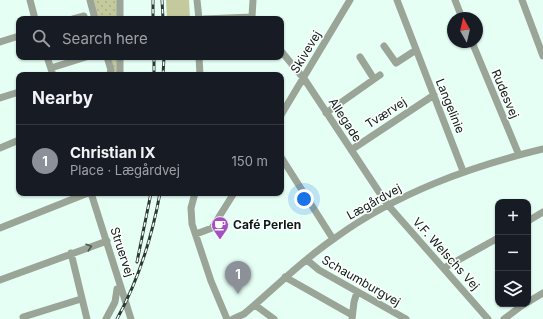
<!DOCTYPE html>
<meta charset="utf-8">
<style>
body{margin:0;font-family:Inter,sans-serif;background:#242831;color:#f1f3f6}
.controls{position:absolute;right:12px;bottom:12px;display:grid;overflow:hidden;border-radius:8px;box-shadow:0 1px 3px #0004}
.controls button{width:36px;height:36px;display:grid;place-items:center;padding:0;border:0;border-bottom:1px solid #363941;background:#171b24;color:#f1f3f6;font:20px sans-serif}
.compass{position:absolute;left:447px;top:12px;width:36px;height:36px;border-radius:50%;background:#171b24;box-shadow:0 1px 3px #0004;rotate:352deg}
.you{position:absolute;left:304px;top:199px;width:14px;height:14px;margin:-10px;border:3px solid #fff;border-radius:50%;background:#1a73e8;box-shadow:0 0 0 6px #1a73e833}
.badge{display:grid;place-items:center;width:26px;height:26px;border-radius:50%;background:#8c9099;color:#fff;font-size:13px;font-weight:700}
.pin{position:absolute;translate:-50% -33px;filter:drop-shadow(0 1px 2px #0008)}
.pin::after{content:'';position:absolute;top:21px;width:14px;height:12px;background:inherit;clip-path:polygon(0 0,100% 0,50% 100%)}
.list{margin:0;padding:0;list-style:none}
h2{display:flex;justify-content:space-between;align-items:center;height:52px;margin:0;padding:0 16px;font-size:17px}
h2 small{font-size:13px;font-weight:400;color:#9ea1a6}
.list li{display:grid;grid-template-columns:26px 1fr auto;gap:12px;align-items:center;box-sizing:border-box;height:72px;padding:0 16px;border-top:1px solid #363941}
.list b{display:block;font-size:15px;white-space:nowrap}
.list p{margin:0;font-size:13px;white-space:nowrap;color:#9ea1a6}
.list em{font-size:13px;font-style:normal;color:#9ea1a6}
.icon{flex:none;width:22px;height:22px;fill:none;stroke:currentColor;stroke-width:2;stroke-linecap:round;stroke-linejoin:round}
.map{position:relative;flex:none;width:543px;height:319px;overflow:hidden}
.search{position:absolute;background:#171b24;box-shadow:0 1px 3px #0004;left:16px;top:16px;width:268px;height:44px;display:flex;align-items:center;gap:10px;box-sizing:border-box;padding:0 14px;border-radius:8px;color:#9ea1a6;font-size:15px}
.panel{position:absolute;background:#171b24;box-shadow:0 1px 3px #0004;left:16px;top:72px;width:268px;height:124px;border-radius:8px}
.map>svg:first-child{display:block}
.grass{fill:#c4ca9d}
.park{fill:url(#park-dots)}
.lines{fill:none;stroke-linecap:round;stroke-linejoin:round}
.minor{stroke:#9aa598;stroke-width:7}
.rail-casing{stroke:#293a34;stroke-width:3}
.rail{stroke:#fff;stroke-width:1.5;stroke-dasharray:4.5;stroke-linecap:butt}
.oneway{stroke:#4b5950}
.labels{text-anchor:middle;stroke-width:3;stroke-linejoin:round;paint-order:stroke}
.street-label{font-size:12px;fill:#0a1a15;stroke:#fff}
.poi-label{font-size:12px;font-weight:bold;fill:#0a1a15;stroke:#fff;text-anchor:start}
</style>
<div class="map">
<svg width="543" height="319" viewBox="0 0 543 319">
<defs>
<pattern id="park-dots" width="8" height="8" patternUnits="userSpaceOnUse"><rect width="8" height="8" fill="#c4ca9d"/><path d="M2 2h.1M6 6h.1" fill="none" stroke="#a7ad86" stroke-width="1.8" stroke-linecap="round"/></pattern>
</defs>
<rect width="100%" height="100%" fill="#e5fff5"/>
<path class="grass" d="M166 0H189L190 19H167Z"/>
<path class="park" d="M87 0H117V19H93Z
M105 57H117V75H106L108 66Z"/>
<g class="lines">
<path class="minor" d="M30 0 35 19
M90 0 95 19
M120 0V19
M197 0 199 19
M397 0 463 171
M455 0 462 18
M522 0 543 56
M252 17 253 0
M73 19 84 16
M204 19 252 17 254 19
M0 42 19 36
M472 42 519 155
M384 46 396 63 416 50
M281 51 305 80 387 204 488 319
M47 57 53 75
M107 57 111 70 110 75
M120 57V75
M199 57 200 75
M360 57 374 79
M51 68 86 57
M0 98 19 92
M326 113 380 75
M281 115 350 0
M0 148 19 140
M351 150 434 95
M281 157 333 239
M91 193 131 319
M195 193 191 208 192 224 211 281 227 319
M528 221 543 212
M0 228 88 193
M196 234 212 228 234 193
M71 253 87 319
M307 260 319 270 406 319
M444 268 498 238
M285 277 352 315
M0 280 107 241
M528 302 543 293
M255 305 274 319
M23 317 81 299
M106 319 115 302 117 289
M233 319 244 314C274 289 302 260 335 238 397 193 469 167 543 149
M352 319 354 302 357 292
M504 319 524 304"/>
<g class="rail-casing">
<path id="rail" d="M153 0V19
M162 0 163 19
M154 57V75
M163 75 164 57
M137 262 151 193
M117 319C139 279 152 237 160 193"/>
</g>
<use href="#rail" class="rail"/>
</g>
<defs><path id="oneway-chevron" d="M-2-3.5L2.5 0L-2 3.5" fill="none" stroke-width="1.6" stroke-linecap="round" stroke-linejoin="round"/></defs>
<use class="oneway" href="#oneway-chevron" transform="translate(89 247) rotate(-18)"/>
<defs>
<g id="cafe-pin" transform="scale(0.9)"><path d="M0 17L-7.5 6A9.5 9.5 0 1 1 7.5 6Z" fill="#a351c1" stroke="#fff"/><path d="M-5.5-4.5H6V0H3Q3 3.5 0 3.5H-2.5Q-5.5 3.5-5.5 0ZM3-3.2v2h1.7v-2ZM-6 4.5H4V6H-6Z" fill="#fff"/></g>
</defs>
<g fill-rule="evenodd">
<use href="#cafe-pin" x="220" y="225"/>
</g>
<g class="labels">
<g class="street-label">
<text transform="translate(306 52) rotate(-59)" y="4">Skivevej</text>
<text transform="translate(505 94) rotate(67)" y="4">Rudesvej</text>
<text transform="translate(450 106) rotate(68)" y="4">Langelinie</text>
<text transform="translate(386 113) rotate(-33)" y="4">Tværvej</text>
<text transform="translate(345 120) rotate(57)" y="4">Allegade</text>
<text transform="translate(374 202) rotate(-29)" y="4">Lægårdvej</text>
<text transform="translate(122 252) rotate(72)" y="4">Struervej</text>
<text transform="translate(446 254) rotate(48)" y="4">V.F. Welschs Vej</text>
<text transform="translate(361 281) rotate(30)" y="4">Schaumburgvej</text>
</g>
<g class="poi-label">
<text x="233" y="229">Café Perlen</text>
</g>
</g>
</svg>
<div class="controls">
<button>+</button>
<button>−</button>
<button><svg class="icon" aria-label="layers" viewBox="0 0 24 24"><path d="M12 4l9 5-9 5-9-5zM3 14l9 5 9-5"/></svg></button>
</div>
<svg class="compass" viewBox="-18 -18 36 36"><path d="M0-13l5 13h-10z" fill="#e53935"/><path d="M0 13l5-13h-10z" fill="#9ea1a6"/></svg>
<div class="you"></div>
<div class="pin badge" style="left:238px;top:294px">1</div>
<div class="search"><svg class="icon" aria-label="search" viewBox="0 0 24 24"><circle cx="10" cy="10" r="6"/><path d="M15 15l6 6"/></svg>Search here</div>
<section class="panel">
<h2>Nearby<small></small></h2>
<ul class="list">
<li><span class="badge">1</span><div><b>Christian IX</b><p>Place · Lægårdvej</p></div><em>150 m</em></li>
</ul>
</section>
</div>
